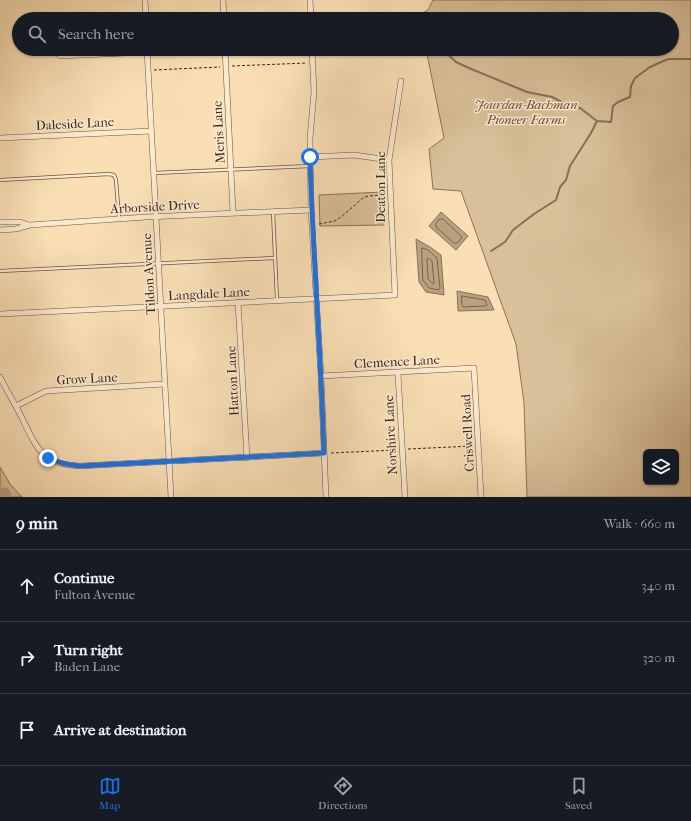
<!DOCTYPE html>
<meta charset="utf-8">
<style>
body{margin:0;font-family:"IM FELL French Canon",serif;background:#242831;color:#f1f3f6}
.controls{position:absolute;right:12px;bottom:12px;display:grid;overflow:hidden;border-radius:6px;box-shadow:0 1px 3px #0004}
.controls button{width:36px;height:36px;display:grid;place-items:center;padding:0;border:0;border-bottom:1px solid #363941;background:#171b24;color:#f1f3f6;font:20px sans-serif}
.stop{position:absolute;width:12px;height:12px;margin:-9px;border:3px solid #1a73e8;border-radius:50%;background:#fff}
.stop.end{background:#1a73e8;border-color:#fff;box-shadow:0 1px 4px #0008}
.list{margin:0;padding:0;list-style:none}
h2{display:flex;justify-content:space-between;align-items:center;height:52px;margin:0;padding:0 16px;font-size:17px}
h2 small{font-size:13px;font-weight:400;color:#9ea1a6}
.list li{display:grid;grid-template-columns:26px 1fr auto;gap:12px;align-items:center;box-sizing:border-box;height:72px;padding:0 16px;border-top:1px solid #363941}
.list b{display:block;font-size:15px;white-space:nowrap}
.list p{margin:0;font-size:13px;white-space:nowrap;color:#9ea1a6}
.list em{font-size:13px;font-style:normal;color:#9ea1a6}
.icon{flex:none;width:22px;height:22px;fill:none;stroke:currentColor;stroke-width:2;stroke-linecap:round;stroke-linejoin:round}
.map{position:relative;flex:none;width:691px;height:497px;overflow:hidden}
.search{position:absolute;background:#171b24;box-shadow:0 1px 3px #0004;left:12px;right:12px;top:12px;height:44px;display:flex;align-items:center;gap:10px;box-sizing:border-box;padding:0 14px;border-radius:22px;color:#9ea1a6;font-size:15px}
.sheet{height:268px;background:#171b24}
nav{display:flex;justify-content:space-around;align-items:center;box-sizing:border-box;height:56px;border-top:1px solid #363941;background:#171b24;font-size:11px;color:#9ea1a6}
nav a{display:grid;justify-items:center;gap:2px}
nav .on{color:#1a73e8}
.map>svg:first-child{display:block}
.green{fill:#d9c09a;stroke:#8a7358;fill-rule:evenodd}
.water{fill:#b9a07f;stroke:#866f55}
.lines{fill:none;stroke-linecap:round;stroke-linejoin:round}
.shore{stroke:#7a634b;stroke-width:1}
.stream{stroke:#866f55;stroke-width:2}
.river{stroke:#b9a07f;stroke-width:11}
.service-casing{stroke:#6a543e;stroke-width:4}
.minor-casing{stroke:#6a543e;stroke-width:6}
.path{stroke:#3a2617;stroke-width:1;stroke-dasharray:3 2;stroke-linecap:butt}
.service{stroke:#fceacf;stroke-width:2.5}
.minor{stroke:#fceacf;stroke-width:5}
.route{stroke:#1a73e8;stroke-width:5}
.labels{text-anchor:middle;stroke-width:3;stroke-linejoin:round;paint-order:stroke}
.park-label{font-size:13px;font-style:italic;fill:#624c38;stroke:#fceacf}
.street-label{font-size:13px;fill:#3a2617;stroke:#fceacf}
</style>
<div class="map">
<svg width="691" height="497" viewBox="0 0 691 497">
<rect width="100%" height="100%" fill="#fadfb5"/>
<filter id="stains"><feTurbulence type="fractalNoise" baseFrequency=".005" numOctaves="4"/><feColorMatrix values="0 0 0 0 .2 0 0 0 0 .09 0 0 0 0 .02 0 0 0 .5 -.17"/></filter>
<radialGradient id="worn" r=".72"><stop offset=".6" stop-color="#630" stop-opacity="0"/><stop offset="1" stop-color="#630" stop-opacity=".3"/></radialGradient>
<path class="green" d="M433 0H691V497H527L524 403 516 344 461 191 433 189 429 149 444 138 426 49H672V19H420L419 15 428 10ZM646 452H676V482H646Z
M383 192 384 225 320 226 319 195Z
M0 467 10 484 22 497H0Z"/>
<path class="water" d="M441 212 468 236 456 250 429 226Z
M416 239 430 247 441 255 444 295 426 292 419 282Z
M457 291 488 297 494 310 458 311Z"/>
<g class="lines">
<path class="shore" d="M440 219H443L461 236 462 238 457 243H454L436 227V224Z
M422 248 428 250 437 258 440 288 439 290 429 288 423 280Z
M428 258 432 261 434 282 433 284 428 279 427 259Z
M462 296 485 300 487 305 485 306 463 307 462 305Z"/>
<path class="stream" d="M370 19 378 14 388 17 390 19
M442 49 456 62 469 68 527 92 552 97 567 105 580 108 597 121
M491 251 505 242 513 230 534 214 556 200 560 187 566 180 570 166 591 133 597 121 611 122 613 106 618 102 630 97 631 86 635 78 650 67 668 59H691"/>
<path class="river" d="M0 494 5 493 6 497"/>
<g class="service-casing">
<path id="service" d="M154 173 310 166
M0 180 109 174 114 175 116 180 119 219
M273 212 277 300
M0 271 274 258"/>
</g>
<g class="minor-casing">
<path id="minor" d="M145 0 146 19
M223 0 224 19
M310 0 311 19
M52 49 60 56 147 52
M147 49 171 497
M225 49 233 213
M312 49 314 92 310 138 311 210 321 376 326 497
M0 138 151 131
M310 157 354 155 389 160
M0 222H20L29 225
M0 230 16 229 30 225 146 217 311 210
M238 302 247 458
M0 314 395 295 389 160 401 81
M398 373 405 497
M321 376 474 368 481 497
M0 377C7 391 15 404 22 418 37 449 42 464 80 466L324 453
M16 406 46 391 164 384"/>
</g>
<path class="path" d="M232 66 307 63
M154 70 220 67
M319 224 335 221 341 217 363 198 368 196 384 195
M408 449 473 446
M331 453 396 450"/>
<use href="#service" class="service"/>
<use href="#minor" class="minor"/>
</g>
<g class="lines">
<path class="route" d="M48 458C59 463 68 465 80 466L324 453C321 354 313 256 310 157"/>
</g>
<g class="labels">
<g class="park-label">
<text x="526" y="109">Jourdan-Bachman<tspan x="526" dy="15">Pioneer Farms</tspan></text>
</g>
<g class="street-label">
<text transform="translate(75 123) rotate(-3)" y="5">Daleside Lane</text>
<text transform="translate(218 132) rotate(-93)" y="5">Meris Lane</text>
<text transform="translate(380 187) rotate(-90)" y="5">Deaton Lane</text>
<text transform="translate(155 206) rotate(-3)" y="5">Arborside Drive</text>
<text transform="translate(148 274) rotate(-93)" y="5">Tildon Avenue</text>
<text transform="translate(209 293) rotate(-3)" y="5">Langdale Lane</text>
<text transform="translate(397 361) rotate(-3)" y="5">Clemence Lane</text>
<text transform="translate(87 378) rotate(-3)" y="5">Grow Lane</text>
<text transform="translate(232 381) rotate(-93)" y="5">Hatton Lane</text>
<text transform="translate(467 433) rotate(-93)" y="5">Criswell Road</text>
<text transform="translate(390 435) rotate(-93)" y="5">Norshire Lane</text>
</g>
</g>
<rect width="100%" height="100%" filter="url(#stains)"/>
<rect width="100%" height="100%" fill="url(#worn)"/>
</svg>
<div class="controls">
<button><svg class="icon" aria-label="layers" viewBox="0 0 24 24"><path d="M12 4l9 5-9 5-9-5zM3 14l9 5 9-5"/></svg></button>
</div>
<div class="stop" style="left:310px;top:157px"></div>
<div class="stop end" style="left:48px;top:458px"></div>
<div class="search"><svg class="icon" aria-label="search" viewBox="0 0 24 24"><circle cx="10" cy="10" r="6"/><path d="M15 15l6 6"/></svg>Search here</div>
</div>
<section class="sheet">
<h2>9 min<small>Walk · 660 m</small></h2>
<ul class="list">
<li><svg class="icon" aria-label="ahead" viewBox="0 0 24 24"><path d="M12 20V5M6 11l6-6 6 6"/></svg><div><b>Continue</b><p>Fulton Avenue</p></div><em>340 m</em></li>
<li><svg class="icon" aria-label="right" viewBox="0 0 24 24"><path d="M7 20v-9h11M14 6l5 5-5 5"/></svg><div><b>Turn right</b><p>Baden Lane</p></div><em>320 m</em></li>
<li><svg class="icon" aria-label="arrive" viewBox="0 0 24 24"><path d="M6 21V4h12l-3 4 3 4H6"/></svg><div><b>Arrive at destination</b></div></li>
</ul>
</section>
<nav>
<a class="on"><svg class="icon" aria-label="map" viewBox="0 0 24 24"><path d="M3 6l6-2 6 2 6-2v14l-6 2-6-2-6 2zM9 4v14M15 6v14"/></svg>Map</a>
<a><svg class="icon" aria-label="directions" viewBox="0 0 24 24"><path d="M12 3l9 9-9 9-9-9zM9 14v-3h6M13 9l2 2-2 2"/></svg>Directions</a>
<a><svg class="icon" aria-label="saved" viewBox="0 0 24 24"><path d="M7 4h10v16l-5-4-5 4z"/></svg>Saved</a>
</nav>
